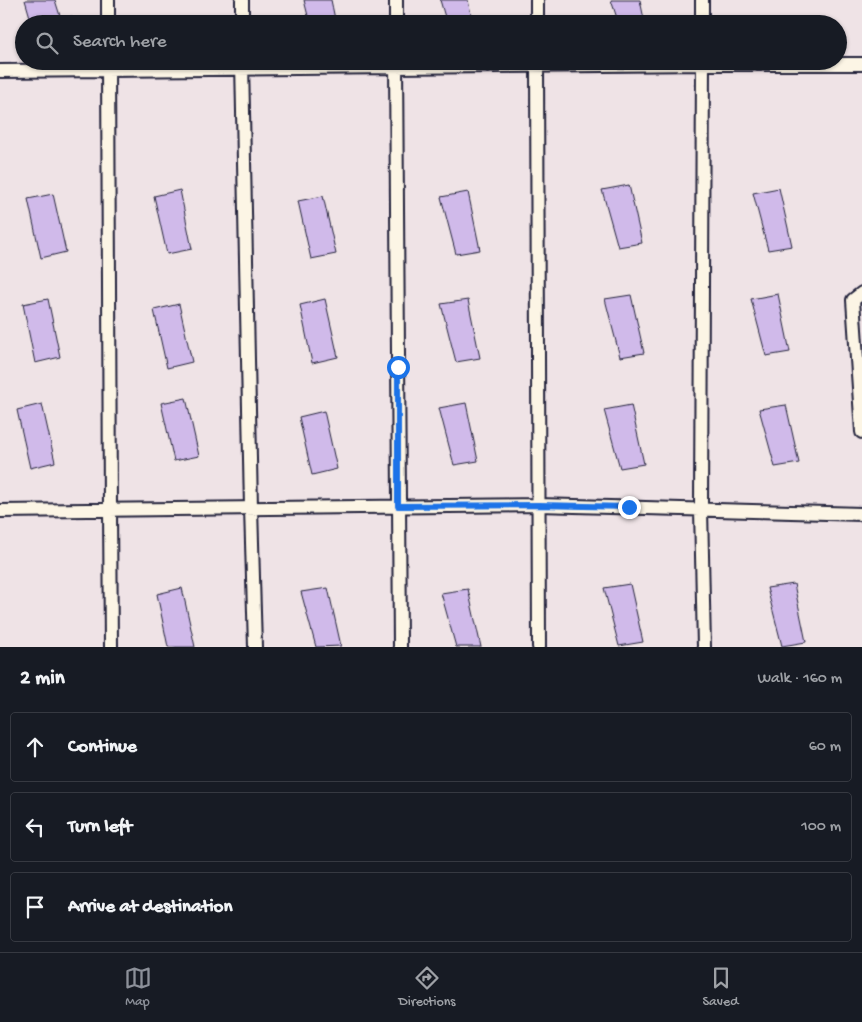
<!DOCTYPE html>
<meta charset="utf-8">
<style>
body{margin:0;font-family:"Gochi Hand",sans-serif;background:#242831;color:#f1f3f6}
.stop{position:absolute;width:15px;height:15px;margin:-11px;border:4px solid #1a73e8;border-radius:50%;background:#fff}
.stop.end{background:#1a73e8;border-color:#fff;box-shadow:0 1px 5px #0008}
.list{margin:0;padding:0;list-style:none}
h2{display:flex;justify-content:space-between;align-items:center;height:65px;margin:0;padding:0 20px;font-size:21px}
h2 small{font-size:16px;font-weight:400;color:#9ea1a6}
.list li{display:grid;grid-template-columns:32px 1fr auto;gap:15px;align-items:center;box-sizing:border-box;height:70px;margin:0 10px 10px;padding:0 10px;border:1px solid #363941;border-radius:5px}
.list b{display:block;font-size:19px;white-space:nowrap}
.list em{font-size:16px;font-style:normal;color:#9ea1a6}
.icon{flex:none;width:28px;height:28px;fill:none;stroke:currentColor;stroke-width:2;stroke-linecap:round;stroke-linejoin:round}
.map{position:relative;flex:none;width:862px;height:647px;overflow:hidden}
.search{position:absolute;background:#171b24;box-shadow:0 1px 4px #0004;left:15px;right:15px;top:15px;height:55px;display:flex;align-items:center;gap:12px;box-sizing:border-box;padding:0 18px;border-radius:28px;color:#9ea1a6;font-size:19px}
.sheet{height:305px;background:#171b24}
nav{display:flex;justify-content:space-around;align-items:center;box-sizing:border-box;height:70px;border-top:1px solid #363941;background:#171b24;font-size:14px;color:#9ea1a6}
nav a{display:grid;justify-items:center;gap:2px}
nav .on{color:#8c9099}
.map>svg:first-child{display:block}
.building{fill:#d0baea;stroke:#22223b}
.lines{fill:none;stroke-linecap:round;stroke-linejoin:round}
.street-casing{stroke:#22223b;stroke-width:16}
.street{stroke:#fcf5e5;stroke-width:12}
.route{stroke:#1a73e8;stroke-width:6}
</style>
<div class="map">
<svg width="862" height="647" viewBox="0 0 862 647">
<rect width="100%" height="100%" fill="#efe3e6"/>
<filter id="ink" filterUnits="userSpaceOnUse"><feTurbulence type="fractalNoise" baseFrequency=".02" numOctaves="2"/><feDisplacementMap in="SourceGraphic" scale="10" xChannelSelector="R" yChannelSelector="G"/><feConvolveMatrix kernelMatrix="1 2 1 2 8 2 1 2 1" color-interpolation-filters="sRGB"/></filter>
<g filter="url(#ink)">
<path class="building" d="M25 0H55L61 19 72 16 74 24H32Z
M304 0H331L336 24H310Z
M440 0H468L473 24H447Z
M611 0H640L645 24H619Z
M629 185 642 243 618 247 602 190Z
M779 188 792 246 768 250 753 193Z
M180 190 192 249 167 254 154 196Z
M468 192 480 250 456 254 441 197Z
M53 194 66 252 41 258 28 199Z
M323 196 336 254 311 259 298 201Z
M778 294 790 352 766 356 751 299Z
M631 295 644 353 620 357 605 299Z
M48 299 60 357 35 363 23 304Z
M325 299 338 357 312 363 300 305Z
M468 300 480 358 456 362 441 304Z
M179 304 192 362 167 368 154 310Z
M186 398 199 456 174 461 161 403Z
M466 403 478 461 454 465 439 408Z
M42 404 55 462 30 468 17 410Z
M631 405 644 464 620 468 604 410Z
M786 405 799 463 775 467 759 409Z
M324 411 337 469 312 475 299 417Z
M630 584 643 642 619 646 604 588Z
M794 584 806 642 782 646 767 588Z
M182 588 195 647H168L157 594Z
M328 588 341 646 316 647 301 592Z
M468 589 481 647H456L441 593Z"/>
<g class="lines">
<g class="street-casing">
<path id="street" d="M108 0V24
M242 0V24
M396 0V24
M537 0V24
M702 0V24
M108 61 110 509 111 647
M396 61 400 647
M537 61 539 647
M703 61 701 509 704 647
M242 62 251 508 255 647
M0 71 703 64H862
M862 293 853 300 862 432
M0 511 539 505 862 514"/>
</g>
<use href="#street" class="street"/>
</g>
</g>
<g class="lines" filter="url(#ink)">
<path class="route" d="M398 367V506L539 505 629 507"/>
</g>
</svg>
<div class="stop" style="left:398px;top:367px"></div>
<div class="stop end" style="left:629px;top:507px"></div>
<div class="search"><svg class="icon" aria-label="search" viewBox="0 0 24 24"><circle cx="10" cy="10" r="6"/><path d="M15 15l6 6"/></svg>Search here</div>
</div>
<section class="sheet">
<h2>2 min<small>Walk · 160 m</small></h2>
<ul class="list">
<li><svg class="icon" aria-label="ahead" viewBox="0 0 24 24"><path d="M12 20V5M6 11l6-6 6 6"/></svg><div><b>Continue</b></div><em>60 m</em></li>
<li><svg class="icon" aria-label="left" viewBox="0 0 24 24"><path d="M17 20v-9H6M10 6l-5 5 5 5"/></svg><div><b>Turn left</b></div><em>100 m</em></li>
<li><svg class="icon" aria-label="arrive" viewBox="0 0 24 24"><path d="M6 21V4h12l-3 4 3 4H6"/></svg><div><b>Arrive at destination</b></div></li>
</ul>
</section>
<nav>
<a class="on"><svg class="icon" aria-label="map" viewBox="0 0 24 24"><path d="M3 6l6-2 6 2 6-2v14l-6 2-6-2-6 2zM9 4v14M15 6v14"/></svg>Map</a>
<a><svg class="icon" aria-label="directions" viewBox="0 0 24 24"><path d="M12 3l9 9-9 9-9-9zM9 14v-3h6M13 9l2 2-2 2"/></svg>Directions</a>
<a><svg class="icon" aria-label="saved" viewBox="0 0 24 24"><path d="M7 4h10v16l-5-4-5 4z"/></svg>Saved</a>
</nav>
